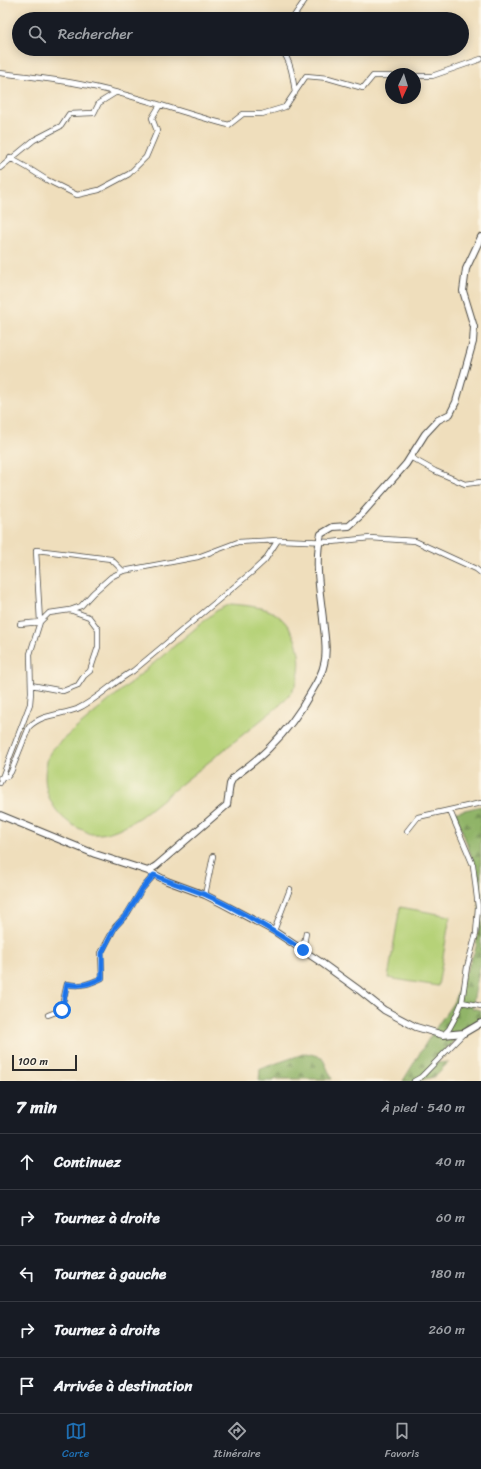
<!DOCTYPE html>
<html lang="fr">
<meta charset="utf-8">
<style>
body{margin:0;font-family:Sriracha,sans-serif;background:#242831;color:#f1f3f6}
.compass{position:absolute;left:385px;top:68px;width:36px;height:36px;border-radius:50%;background:#171b24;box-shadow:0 2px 10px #0003;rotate:184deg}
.scale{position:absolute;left:12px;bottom:10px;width:65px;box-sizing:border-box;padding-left:4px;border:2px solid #2b2b2b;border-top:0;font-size:11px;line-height:14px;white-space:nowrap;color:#2b2b2b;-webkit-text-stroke:3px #fcf5e5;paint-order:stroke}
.stop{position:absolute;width:12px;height:12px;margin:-9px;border:3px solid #1a73e8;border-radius:50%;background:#fff}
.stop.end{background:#1a73e8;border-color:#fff;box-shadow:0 1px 4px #0008}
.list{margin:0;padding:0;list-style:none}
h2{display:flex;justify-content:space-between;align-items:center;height:52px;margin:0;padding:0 16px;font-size:17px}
h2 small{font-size:13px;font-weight:400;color:#9ea1a6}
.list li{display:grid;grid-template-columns:26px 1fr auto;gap:12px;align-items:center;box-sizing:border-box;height:56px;padding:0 16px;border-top:1px solid #363941}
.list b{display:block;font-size:15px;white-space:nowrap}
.list em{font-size:13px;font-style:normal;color:#9ea1a6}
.icon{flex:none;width:22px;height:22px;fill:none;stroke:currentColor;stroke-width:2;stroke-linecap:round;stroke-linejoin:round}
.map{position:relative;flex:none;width:481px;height:1081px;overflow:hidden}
.search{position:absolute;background:#171b24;box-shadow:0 2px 10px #0003;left:12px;right:12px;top:12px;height:44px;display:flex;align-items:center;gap:10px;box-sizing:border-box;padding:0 14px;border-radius:22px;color:#9ea1a6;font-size:15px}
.sheet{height:332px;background:#171b24}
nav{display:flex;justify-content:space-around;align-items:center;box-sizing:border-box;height:56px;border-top:1px solid #363941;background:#171b24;font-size:11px;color:#9ea1a6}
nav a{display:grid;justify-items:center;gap:2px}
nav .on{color:#1f6fb2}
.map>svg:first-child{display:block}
.forest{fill:url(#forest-firs);stroke:#5e704a}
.pitch{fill:#b6d278;stroke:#707e52}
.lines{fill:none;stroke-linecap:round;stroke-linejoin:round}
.minor-casing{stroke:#484641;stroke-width:6}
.tertiary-casing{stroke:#484641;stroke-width:8}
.minor{stroke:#fff;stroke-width:4.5}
.tertiary{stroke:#fff;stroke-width:6}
.route{stroke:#1a73e8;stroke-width:5}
</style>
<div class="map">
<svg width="481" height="1081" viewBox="0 0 481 1081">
<defs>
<pattern id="forest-firs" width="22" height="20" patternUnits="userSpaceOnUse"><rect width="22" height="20" fill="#90b468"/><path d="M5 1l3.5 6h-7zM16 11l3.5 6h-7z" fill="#769356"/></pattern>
</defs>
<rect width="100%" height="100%" fill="#fcf5e5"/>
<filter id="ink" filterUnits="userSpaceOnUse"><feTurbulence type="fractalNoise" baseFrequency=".025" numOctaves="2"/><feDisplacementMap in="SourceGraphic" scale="8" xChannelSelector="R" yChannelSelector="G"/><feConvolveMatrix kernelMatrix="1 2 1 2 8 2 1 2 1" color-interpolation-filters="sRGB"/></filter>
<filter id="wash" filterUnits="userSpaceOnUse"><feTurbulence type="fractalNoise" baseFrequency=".012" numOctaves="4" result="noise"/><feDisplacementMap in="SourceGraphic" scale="16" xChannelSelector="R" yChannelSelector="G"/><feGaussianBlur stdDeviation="0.9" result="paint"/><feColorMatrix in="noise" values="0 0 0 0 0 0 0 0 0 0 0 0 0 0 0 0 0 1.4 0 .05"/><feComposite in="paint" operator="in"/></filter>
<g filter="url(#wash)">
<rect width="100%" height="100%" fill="#efdebc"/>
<path class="forest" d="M481 806V961L472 1008 481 1010V1020L464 1029 434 1063 449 1062 434 1077 416 1081H403L429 1038 453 1003 476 948 480 911 478 879 471 855 459 822 453 813Z
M306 1053 322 1057 332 1079H276L273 1081H259L260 1069Z"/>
<path class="pitch" d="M231 604C243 605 266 607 276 614 297 629 306 662 295 686 292 693 285 699 280 705L140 817C125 826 109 836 91 834 88 833 84 830 80 829 51 815 38 786 49 755 51 750 57 745 61 741L216 611Z
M400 907 450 916 438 986 388 978Z"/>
</g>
<g filter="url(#ink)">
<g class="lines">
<g class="minor-casing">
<path id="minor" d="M292 19 305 0
M281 49C291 61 293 77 295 93
M0 73C26 76 53 79 79 84 130 93 179 112 229 125L243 114H262L285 107 306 76 328 78 363 88 373 76H391
M415 76H432L481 59
M10 158 28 168 47 180 77 195 99 190 129 174 146 157 157 131 152 118 160 105
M0 168 34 140 61 126 69 114 94 113 99 103 115 93
M410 457 435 471 465 484 481 482
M20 624 40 622 36 550 111 559 123 571
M31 685 63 691 78 685 84 676 90 671 98 647V629L89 617 70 610
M0 778 8 776 11 772 29 727C41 714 61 715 77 709 97 700 113 682 133 671L252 572 265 560 278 540
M0 783 30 704 31 692 30 654 40 622 49 613 70 610 81 606 93 593 111 577 123 571 198 557 238 542 278 540 332 542 370 538 415 541 476 569 481 573
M407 831 418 817 481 803
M205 895 213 856
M274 931 290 889
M303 950 306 933
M462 1002 481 1006
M48 1015 61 1010 67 984C81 987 89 984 102 978L101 953 115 927 127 914 142 889 154 875
M443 1035 449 1029 456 1016 462 1002 467 967 476 934 478 907 473 865 450 811
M414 1081 421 1077 464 1033"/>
</g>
<g class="tertiary-casing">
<path id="tertiary" d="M0 815 95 854 148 871 167 881 205 895 223 904 274 931 319 961 359 990 384 1010 416 1027 443 1035 464 1033 481 1023
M148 871 156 866 227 805 230 784 233 778C245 768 259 759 270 747 286 731 299 714 310 694 316 684 322 675 324 664 328 650 324 633 323 619 320 592 314 561 321 534L333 527 349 526 360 516 406 464 425 434 438 420 450 414 456 402 473 342 474 327 463 291 466 269 481 237"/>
</g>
<use href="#minor" class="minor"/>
<use href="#tertiary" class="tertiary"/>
</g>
</g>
<g class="lines" filter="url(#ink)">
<path class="route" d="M62 1010 67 984C81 987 89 984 102 978V953L115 927 127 914 142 889 154 875C171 883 189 888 206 895 240 910 272 930 303 950"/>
</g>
</svg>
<svg class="compass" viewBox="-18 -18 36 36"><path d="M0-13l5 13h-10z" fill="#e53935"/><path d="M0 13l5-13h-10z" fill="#9ea1a6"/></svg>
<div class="scale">100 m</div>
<div class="stop" style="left:62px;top:1010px"></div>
<div class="stop end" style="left:303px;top:950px"></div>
<div class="search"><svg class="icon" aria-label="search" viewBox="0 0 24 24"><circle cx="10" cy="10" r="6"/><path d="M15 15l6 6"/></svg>Rechercher</div>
</div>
<section class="sheet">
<h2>7 min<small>À pied · 540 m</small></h2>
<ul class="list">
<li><svg class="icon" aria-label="ahead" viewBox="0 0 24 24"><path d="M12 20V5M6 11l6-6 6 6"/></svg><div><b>Continuez</b></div><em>40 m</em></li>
<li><svg class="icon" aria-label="right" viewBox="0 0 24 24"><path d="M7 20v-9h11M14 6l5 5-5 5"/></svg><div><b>Tournez à droite</b></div><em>60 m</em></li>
<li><svg class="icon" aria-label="left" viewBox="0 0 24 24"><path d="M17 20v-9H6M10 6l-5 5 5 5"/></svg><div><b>Tournez à gauche</b></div><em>180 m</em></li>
<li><svg class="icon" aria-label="right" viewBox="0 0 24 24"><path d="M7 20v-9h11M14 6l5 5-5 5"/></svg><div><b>Tournez à droite</b></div><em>260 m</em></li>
<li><svg class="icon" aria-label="arrive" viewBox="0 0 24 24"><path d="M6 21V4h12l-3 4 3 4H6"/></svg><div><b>Arrivée à destination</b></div></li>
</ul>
</section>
<nav>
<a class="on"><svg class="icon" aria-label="map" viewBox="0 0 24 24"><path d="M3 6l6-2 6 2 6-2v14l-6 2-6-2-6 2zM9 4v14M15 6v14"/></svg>Carte</a>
<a><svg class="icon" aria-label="directions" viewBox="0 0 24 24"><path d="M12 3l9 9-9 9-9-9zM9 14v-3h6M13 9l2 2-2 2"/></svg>Itinéraire</a>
<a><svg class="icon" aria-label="saved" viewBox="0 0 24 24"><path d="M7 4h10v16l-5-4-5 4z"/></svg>Favoris</a>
</nav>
